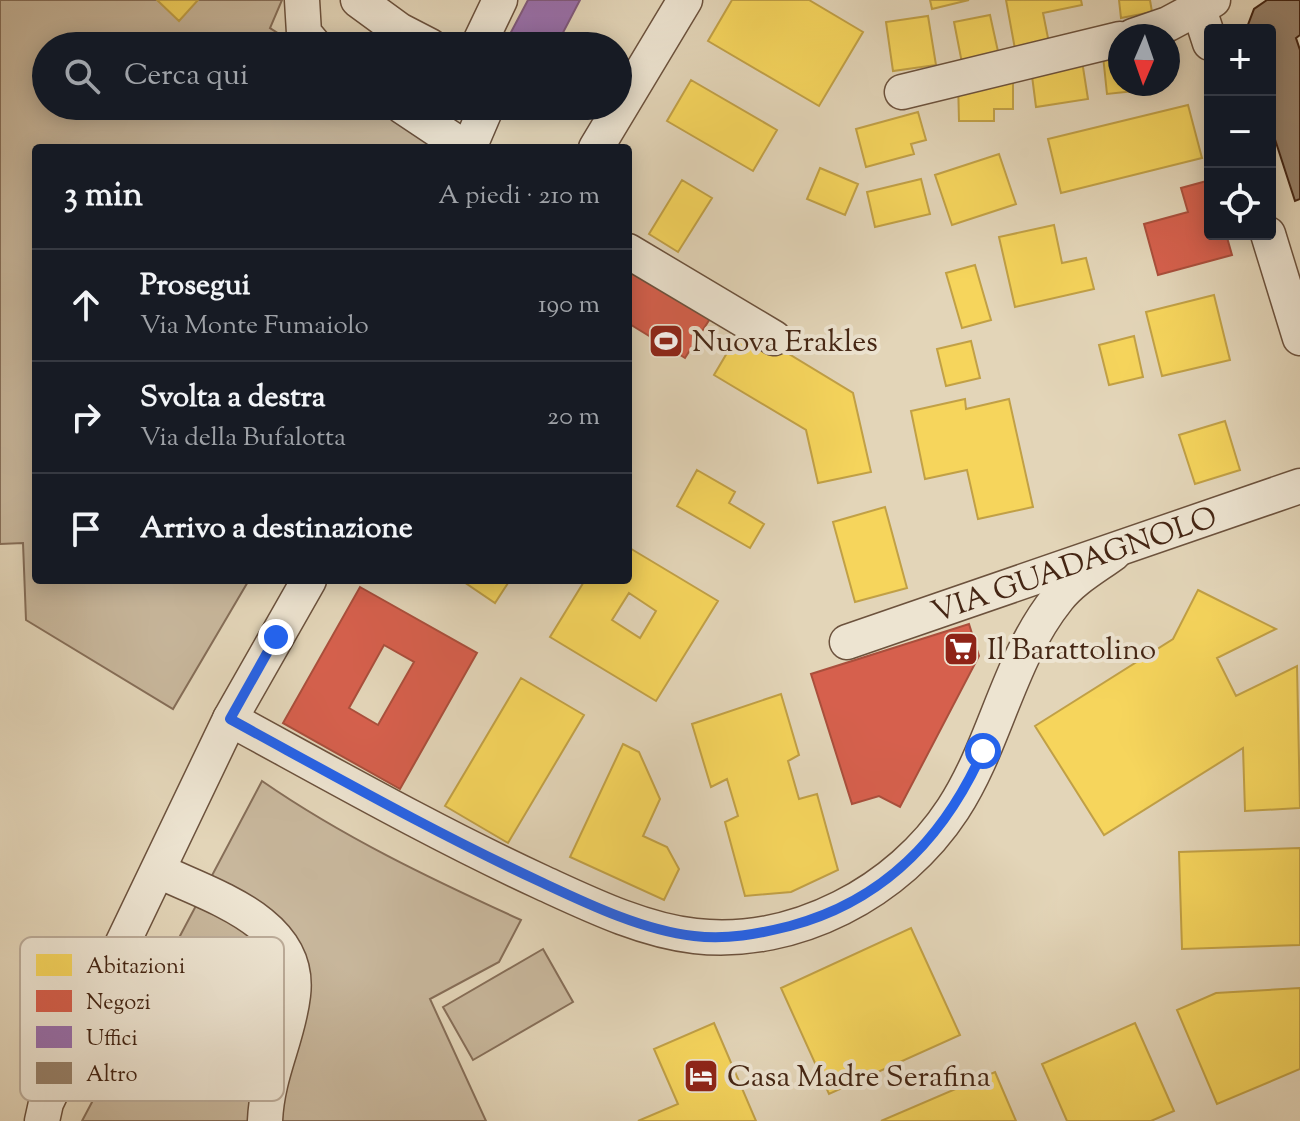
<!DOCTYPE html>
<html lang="it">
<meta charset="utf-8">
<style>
body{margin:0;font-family:"Sorts Mill Goudy",serif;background:#242831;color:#f1f3f6}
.controls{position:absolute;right:24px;top:24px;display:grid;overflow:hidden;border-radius:8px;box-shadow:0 4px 20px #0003}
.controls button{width:72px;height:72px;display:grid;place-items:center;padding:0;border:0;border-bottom:2px solid #363941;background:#171b24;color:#f1f3f6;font:40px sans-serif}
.compass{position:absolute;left:1108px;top:24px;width:72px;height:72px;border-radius:50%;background:#171b24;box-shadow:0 4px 20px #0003;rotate:182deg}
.stop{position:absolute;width:24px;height:24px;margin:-18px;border:6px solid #2563eb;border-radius:50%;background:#fff}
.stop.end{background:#2563eb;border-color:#fff;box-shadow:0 2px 8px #0008}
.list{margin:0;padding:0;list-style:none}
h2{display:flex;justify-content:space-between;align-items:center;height:104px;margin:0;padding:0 32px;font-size:34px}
h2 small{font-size:26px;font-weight:400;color:#9ea1a6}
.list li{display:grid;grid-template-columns:52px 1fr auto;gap:24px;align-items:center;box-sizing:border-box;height:112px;padding:0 32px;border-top:2px solid #363941}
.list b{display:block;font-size:30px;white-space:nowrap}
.list p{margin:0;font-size:26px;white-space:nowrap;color:#9ea1a6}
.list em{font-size:26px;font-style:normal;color:#9ea1a6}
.icon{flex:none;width:44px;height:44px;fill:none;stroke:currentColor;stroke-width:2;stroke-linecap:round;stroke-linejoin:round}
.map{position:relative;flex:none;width:1300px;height:1121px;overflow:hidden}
.search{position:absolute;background:#171b24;box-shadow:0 4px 20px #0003;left:32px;top:32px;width:600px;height:88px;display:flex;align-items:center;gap:20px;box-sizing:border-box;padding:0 28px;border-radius:44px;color:#9ea1a6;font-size:30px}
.panel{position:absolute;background:#171b24;box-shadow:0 4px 20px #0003;left:32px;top:144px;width:600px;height:440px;border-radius:8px}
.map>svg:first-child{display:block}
.green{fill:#c8b79c;stroke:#866e58;stroke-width:2}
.homes{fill:#f6d55c;stroke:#c1a046;stroke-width:2;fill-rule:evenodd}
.shops{fill:#d6604d;stroke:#aa4f3c;stroke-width:2;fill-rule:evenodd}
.offices{fill:#9970ab;stroke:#805a7e;stroke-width:2}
.building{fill:#978169;stroke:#452614;stroke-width:2}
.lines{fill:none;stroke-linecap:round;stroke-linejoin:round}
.minor-casing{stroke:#6c523d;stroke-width:37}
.minor{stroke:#ede4d1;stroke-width:34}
.route{stroke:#2563eb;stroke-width:10}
.labels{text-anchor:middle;stroke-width:8;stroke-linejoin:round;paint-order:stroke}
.poi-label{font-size:30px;fill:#452614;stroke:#ede4d1;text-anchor:start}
.street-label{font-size:30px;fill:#452614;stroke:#ede4d1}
.key{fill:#ede4d1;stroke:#bbab98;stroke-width:2}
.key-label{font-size:22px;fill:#452614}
</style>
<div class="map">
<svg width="1300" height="1121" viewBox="0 0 1300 1121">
<rect width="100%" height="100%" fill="#e3d5b8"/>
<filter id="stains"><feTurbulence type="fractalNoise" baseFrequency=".0025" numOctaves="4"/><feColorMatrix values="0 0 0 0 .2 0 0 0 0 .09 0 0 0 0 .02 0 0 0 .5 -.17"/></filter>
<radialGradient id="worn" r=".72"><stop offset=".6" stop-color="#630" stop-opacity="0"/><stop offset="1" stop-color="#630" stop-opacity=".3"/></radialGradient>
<path class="green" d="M0 0H282L270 28 298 46H46V106H389L453 148H36V580H249L173 709 26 620 23 543 0 544Z
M262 781C343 837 431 879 521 920L499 962 430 999 486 1121H82Z
M543 949 573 1002 473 1060 443 1007Z"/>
<path class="homes" d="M157 0H198L179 21Z
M732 0H809L863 32 819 106 708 41Z
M930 0H969L932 9Z
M1006 0H1081L1082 5 1043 13 1049 43 1015 49Z
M1119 0H1150L1152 12 1121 18Z
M990 15 999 56 962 63 954 22Z
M928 16 936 65 893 71 886 22Z
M1120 44V84H1153V89L1107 94 1102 46Z
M1082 61 1088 99 1036 107 1031 68Z
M691 80 777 130 753 171 667 121Z
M958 81H1013V109H994V121H959Z
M1188 105 1202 158 1061 193 1048 139Z
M918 112 926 140 911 144 914 154 866 167 856 129Z
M999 154 1016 204 952 225 935 175Z
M820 168 858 184 845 215 807 199Z
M921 179 930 214 875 227 867 192Z
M682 180 712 198 678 252 649 234Z
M1054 225 1062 263 1086 258 1094 289 1015 307 999 237Z
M975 265 991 320 962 328 946 273Z
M1214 295 1230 360 1162 376 1146 312Z
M743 326 853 393 871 472 818 483 806 430 714 375Z
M1134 336 1143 377 1109 385 1099 345Z
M971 341 980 378 946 386 937 349Z
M965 399 966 409 1009 399 1033 507 978 519 967 470 925 479 911 411Z
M1225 421 1240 470 1195 484 1179 435Z
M697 470 735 492 729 503 764 524 750 548 677 506Z
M885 507 907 588 855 602 833 522Z
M628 547 718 601 656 701 550 637 585 580H628ZM629 593 656 611 640 638 612 620Z
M461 580H510L495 603Z
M1198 590 1276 629 1217 658 1236 696 1297 666 1300 808 1245 811 1243 748 1104 835 1035 726 1173 639Z
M521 678 584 715 508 843 445 806Z
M781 694 799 755 788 761 799 799 817 794 838 870 791 892 745 896 725 822 738 816 727 779 711 787 692 724Z
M623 744 639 752 660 799 643 836 667 847 679 869 664 900 570 857Z
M1300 848V945L1182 949 1179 852Z
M911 928 960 1035 829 1094 781 988Z
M1300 988V1069L1217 1104 1177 1010 1216 993Z
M714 1023 756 1121H638L678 1104 654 1049Z
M1135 1023 1174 1111 1151 1121H1067L1042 1064Z
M995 1072 1016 1121H881Z"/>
<path class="shops" d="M1210 180V234H1226L1232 255 1158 275 1144 224 1188 212 1181 188Z
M628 261 713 314 685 358 628 323Z
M360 587 477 653 400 789 283 723ZM384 645 414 662 378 725 349 708Z
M969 624 979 656 900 807 879 796 852 804 811 674Z"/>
<path class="offices" d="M528 0H580L556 46H532L510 34Z"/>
<path class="building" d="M1267 0H1300V35L1296 38 1300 50V199L1295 201 1270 124V30H1246L1254 9Z"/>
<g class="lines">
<g class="minor-casing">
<g id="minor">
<path d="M302 0 304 33 315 46"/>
<path d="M358 0 399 30 430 46"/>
<path d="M1196 0 1210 43"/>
<path d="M1133 36 1168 24 1213 0"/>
<path d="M478 46 500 0"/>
<path d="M902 92 1120 39"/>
<path d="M402 106 465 148"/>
<path d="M469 148 487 106"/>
<path d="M596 148 685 0"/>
<path d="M1268 234 1300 338"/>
<path d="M628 251 774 338"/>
<path id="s1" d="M847 642 1300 486"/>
<path d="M230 719C333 775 435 833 541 882 589 904 642 930 695 936 795 947 899 892 953 809 996 743 1008 660 1058 598 1073 579 1095 567 1114 553"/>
<path d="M159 871C211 896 302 922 293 995 288 1039 267 1073 265 1121"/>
<path d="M42 1121 46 1103 230 719 309 580"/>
</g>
</g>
<use href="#minor" class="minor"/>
</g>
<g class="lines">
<path class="route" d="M276 637 230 719C333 775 435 833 541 882 588 904 642 930 694 936 727 940 758 934 790 926 884 901 944 838 983 751"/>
</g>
<defs>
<g id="stadium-square" transform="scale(1.8)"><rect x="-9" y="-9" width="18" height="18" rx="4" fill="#8f2418" stroke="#ede4d1"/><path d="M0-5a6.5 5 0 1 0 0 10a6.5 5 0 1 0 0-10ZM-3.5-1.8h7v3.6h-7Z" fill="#fff"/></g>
<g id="supermarket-square" transform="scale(1.8)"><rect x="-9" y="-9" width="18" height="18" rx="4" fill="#8f2418" stroke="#ede4d1"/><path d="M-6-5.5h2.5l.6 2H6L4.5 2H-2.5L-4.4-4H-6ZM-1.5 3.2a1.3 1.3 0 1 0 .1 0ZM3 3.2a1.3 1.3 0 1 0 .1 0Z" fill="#fff"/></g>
<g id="hotel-square" transform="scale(1.8)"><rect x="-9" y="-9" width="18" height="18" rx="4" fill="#8f2418" stroke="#ede4d1"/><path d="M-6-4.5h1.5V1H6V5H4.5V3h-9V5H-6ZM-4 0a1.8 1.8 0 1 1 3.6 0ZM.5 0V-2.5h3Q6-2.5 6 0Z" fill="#fff"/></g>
</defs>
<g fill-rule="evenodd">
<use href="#stadium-square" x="666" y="341"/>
<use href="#supermarket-square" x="961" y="649"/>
<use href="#hotel-square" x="701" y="1076"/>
</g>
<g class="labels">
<g class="poi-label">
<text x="692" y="351">Nuova Erakles</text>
<text x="987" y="659">Il Barattolino</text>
<text x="727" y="1086">Casa Madre Serafina</text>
</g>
<g class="street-label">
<text dy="10" stroke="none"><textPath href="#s1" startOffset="240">VIA GUADAGNOLO</textPath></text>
</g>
</g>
<rect x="20" y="937" width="264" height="164" rx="12" class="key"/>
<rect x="36" y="954" width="36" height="22" fill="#f6d55c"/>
<rect x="36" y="990" width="36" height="22" fill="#d6604d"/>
<rect x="36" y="1026" width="36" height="22" fill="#9970ab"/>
<rect x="36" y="1062" width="36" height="22" fill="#978169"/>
<g class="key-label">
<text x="86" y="973">Abitazioni</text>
<text x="86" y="1009">Negozi</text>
<text x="86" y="1045">Uffici</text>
<text x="86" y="1081">Altro</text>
</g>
<rect width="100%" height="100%" filter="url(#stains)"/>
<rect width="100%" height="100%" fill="url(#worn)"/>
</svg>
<div class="controls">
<button>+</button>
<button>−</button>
<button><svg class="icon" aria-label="locate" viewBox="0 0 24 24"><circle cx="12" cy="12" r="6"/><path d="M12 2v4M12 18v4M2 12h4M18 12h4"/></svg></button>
</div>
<svg class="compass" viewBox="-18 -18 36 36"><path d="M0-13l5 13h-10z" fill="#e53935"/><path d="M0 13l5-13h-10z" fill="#9ea1a6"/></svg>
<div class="stop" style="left:983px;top:751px"></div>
<div class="stop end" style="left:276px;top:637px"></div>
<div class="search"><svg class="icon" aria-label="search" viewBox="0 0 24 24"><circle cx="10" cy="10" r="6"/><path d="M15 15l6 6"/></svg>Cerca qui</div>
<section class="panel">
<h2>3 min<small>A piedi · 210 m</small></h2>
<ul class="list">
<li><svg class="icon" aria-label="ahead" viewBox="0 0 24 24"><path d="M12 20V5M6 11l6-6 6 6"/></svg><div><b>Prosegui</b><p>Via Monte Fumaiolo</p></div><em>190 m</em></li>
<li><svg class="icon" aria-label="right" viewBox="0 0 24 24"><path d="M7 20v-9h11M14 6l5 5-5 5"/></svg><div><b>Svolta a destra</b><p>Via della Bufalotta</p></div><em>20 m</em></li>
<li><svg class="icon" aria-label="arrive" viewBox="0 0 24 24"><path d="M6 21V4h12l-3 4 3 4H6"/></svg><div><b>Arrivo a destinazione</b></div></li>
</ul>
</section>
</div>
